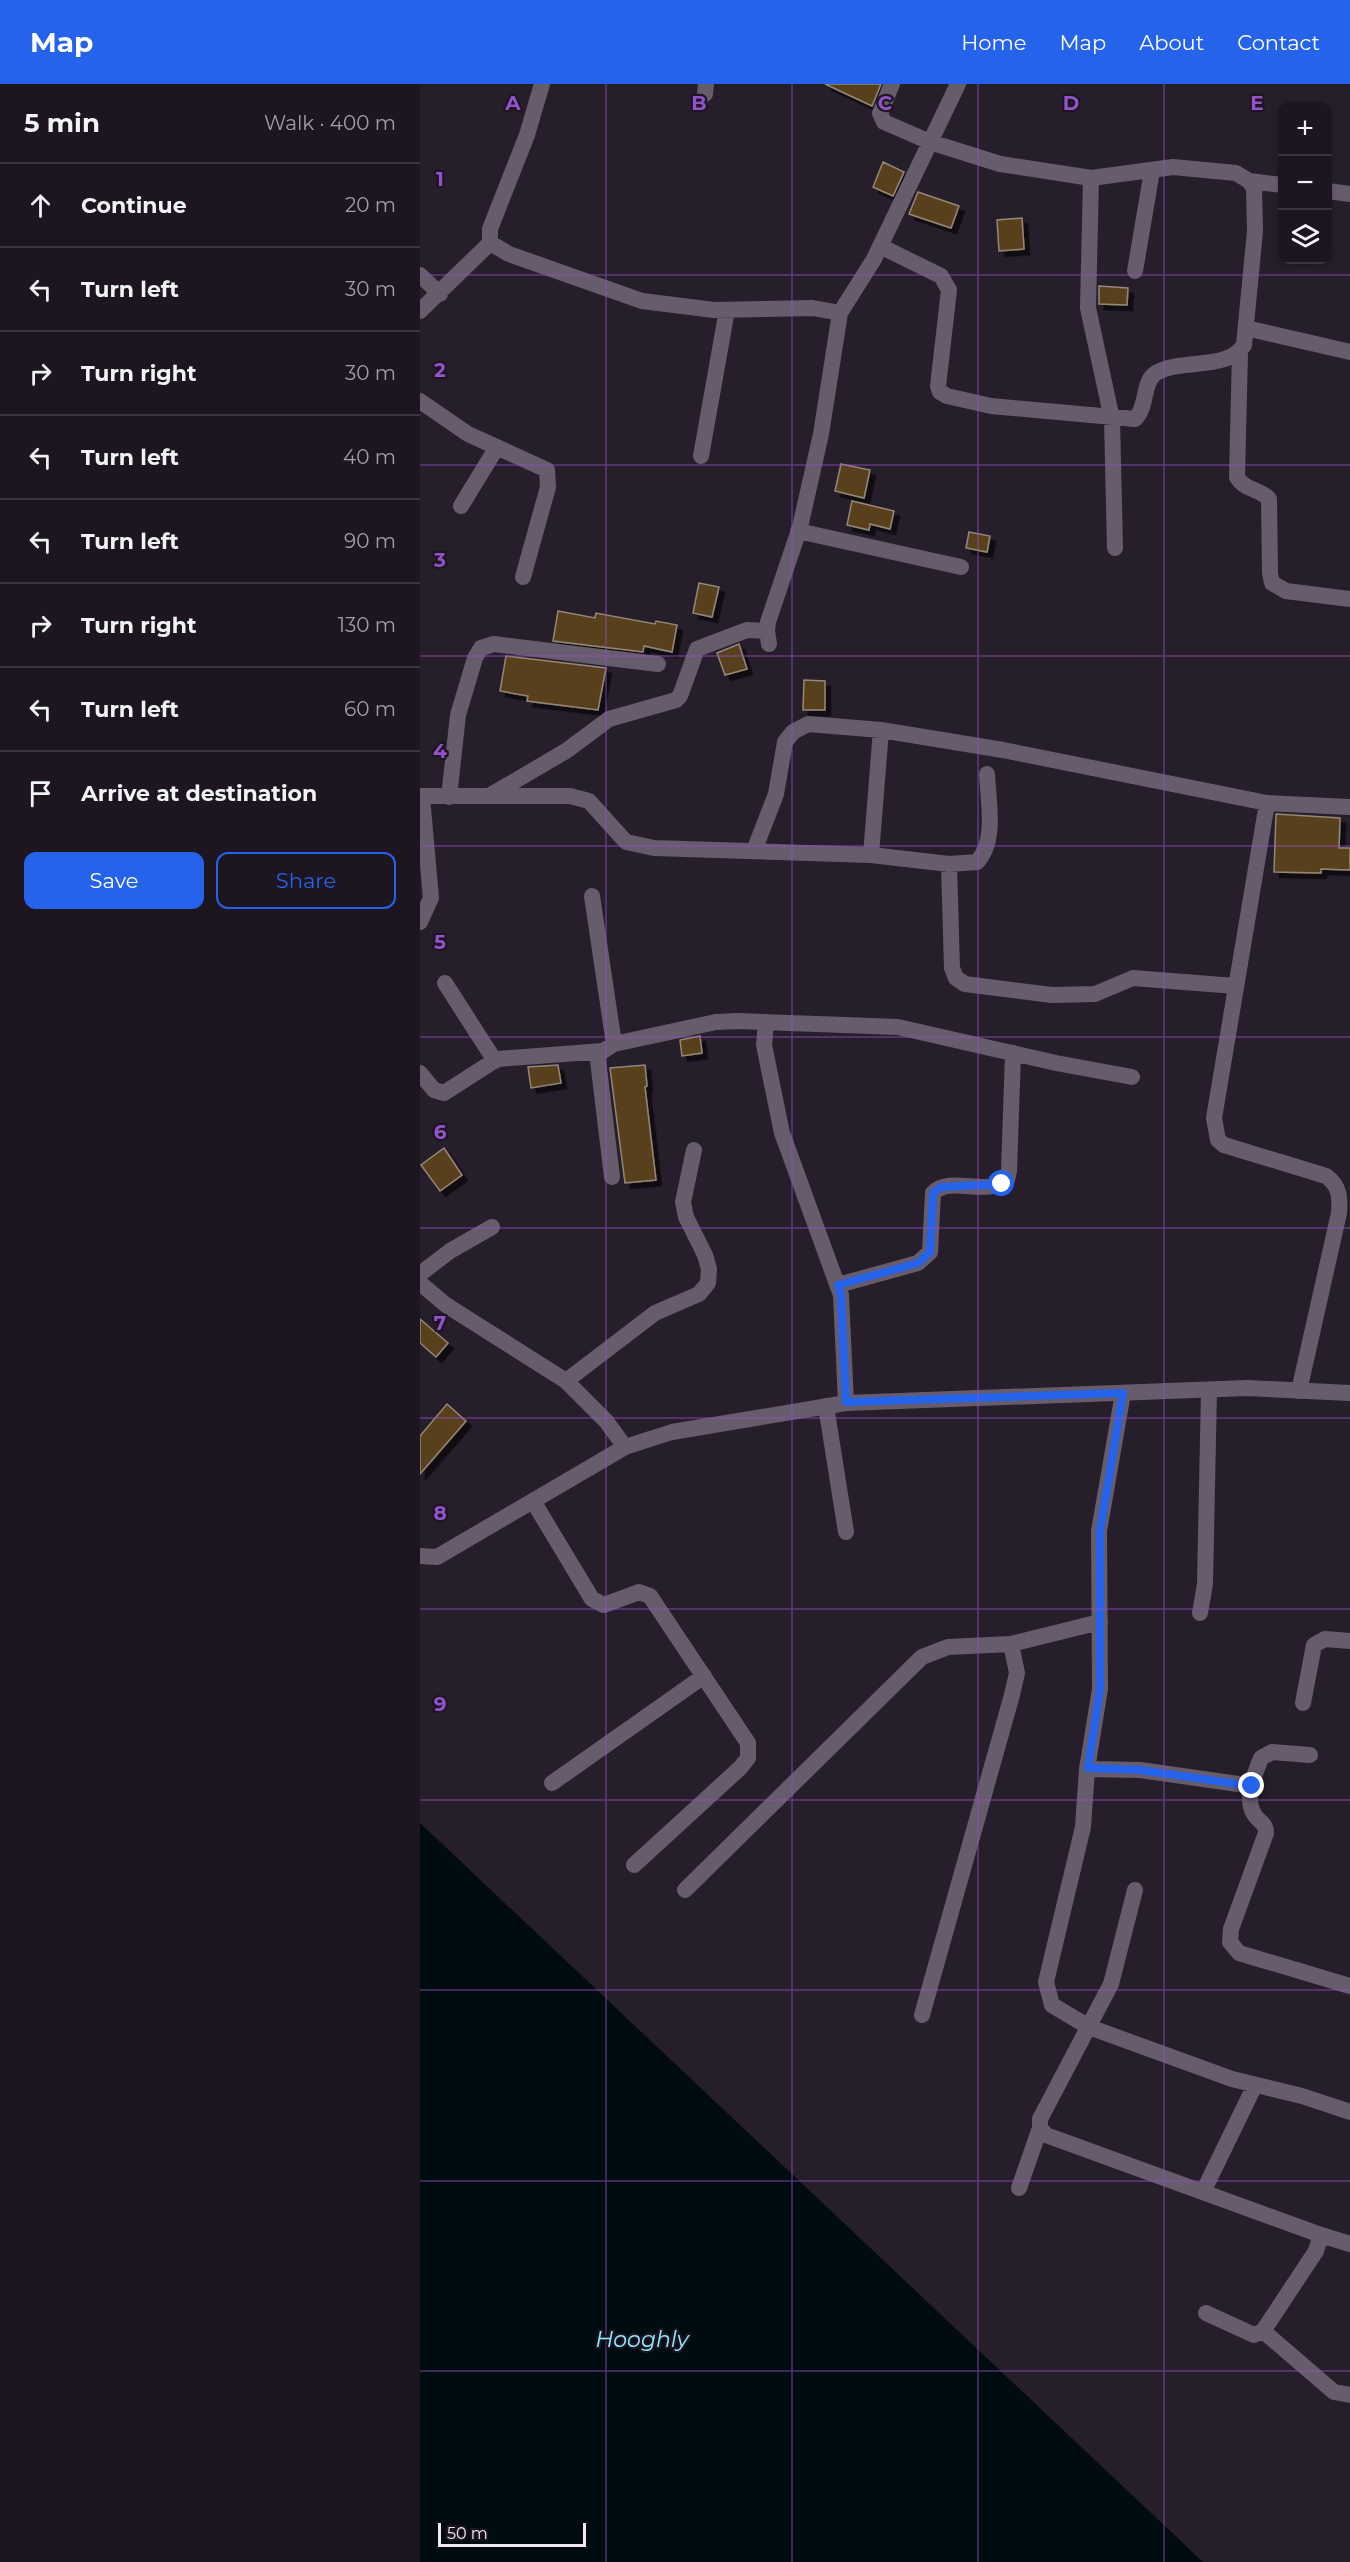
<!DOCTYPE html>
<meta charset="utf-8">
<style>
body{margin:0;font-family:Montserrat,sans-serif;background:#251f2a;color:#f1f3f6}
.controls{position:absolute;right:18px;top:18px;display:grid;overflow:hidden;border-radius:12px;box-shadow:0 2px 4px #0004}
.controls button{width:54px;height:54px;display:grid;place-items:center;padding:0;border:0;border-bottom:2px solid #3b353f;background:#1d1621;color:#f1f3f6;font:30px sans-serif}
.scale{position:absolute;left:18px;bottom:15px;width:148px;box-sizing:border-box;padding-left:6px;border:3px solid #efe9f2;border-top:0;font-size:16px;line-height:21px;white-space:nowrap;color:#efe9f2;-webkit-text-stroke:4px #1e1522;paint-order:stroke}
.stop{position:absolute;width:18px;height:18px;margin:-14px;border:4px solid #2563eb;border-radius:50%;background:#fff}
.stop.end{background:#2563eb;border-color:#fff;box-shadow:0 2px 6px #0008}
.list{margin:0;padding:0;list-style:none}
h2{display:flex;justify-content:space-between;align-items:center;height:78px;margin:0;padding:0 24px;font-size:26px}
h2 small{font-size:20px;font-weight:400;color:#a09fa5}
.list li{display:grid;grid-template-columns:39px 1fr auto;gap:18px;align-items:center;box-sizing:border-box;height:84px;padding:0 24px;border-top:2px solid #3b353f}
.list b{display:block;font-size:22px;white-space:nowrap}
.list em{font-size:20px;font-style:normal;color:#a09fa5}
.actions{display:flex;gap:12px;padding:18px 24px}
.actions a{flex:1;padding:14px 0;border:2px solid #2563eb;border-radius:12px;text-align:center;font-size:21px;color:#2563eb}
.actions .main{background:#2563eb;color:#fff}
.icon{flex:none;width:33px;height:33px;fill:none;stroke:currentColor;stroke-width:2;stroke-linecap:round;stroke-linejoin:round}
.map{position:relative;flex:none;width:930px;height:2478px;overflow:hidden}
header{display:flex;align-items:center;gap:36px;box-sizing:border-box;height:84px;padding:0 30px;background:#2563eb;color:#fff}
header strong{font-size:28px}
nav{display:flex;gap:33px;margin-inline-start:auto;font-size:21px}
main{display:flex}
aside{flex:1;background:#1d1621}
.map>svg:first-child{display:block}
.water{fill:#000c0f}
.building{fill:#59401c;stroke:#948777;stroke-width:1.5;filter:url(#shadow)}
.lines{fill:none;stroke-linecap:round;stroke-linejoin:round}
.minor{stroke:#675c6c;stroke-width:16}
.tertiary{stroke:#675c6c;stroke-width:16}
.route{stroke:#2563eb;stroke-width:8}
.grid{fill:none;stroke:#9252c9;stroke-width:1.5;stroke-opacity:0.55}
.labels{text-anchor:middle;stroke-width:4.5;stroke-linejoin:round;paint-order:stroke}
.water-label{font-size:22px;font-style:italic;fill:#8eebfe;stroke:#1e1522}
.grid-label{font-size:20px;text-anchor:middle;font-weight:bold;fill:#9252c9;stroke:#1e1522;stroke-width:4.5;stroke-linejoin:round;paint-order:stroke}
</style>
<header>
<strong>Map</strong>
<nav><a>Home</a><a>Map</a><a>About</a><a>Contact</a></nav>
</header>
<main>
<aside>
<h2>5 min<small>Walk · 400 m</small></h2>
<ul class="list">
<li><svg class="icon" aria-label="ahead" viewBox="0 0 24 24"><path d="M12 20V5M6 11l6-6 6 6"/></svg><div><b>Continue</b></div><em>20 m</em></li>
<li><svg class="icon" aria-label="left" viewBox="0 0 24 24"><path d="M17 20v-9H6M10 6l-5 5 5 5"/></svg><div><b>Turn left</b></div><em>30 m</em></li>
<li><svg class="icon" aria-label="right" viewBox="0 0 24 24"><path d="M7 20v-9h11M14 6l5 5-5 5"/></svg><div><b>Turn right</b></div><em>30 m</em></li>
<li><svg class="icon" aria-label="left" viewBox="0 0 24 24"><path d="M17 20v-9H6M10 6l-5 5 5 5"/></svg><div><b>Turn left</b></div><em>40 m</em></li>
<li><svg class="icon" aria-label="left" viewBox="0 0 24 24"><path d="M17 20v-9H6M10 6l-5 5 5 5"/></svg><div><b>Turn left</b></div><em>90 m</em></li>
<li><svg class="icon" aria-label="right" viewBox="0 0 24 24"><path d="M7 20v-9h11M14 6l5 5-5 5"/></svg><div><b>Turn right</b></div><em>130 m</em></li>
<li><svg class="icon" aria-label="left" viewBox="0 0 24 24"><path d="M17 20v-9H6M10 6l-5 5 5 5"/></svg><div><b>Turn left</b></div><em>60 m</em></li>
<li><svg class="icon" aria-label="arrive" viewBox="0 0 24 24"><path d="M6 21V4h12l-3 4 3 4H6"/></svg><div><b>Arrive at destination</b></div></li>
</ul>
<div class="actions"><a class="main">Save</a><a>Share</a></div>
</aside>
<div class="map">
<svg width="930" height="2478" viewBox="0 0 930 2478">
<defs>
<filter id="shadow"><feDropShadow dx="5.5" dy="5.5" stdDeviation="0" flood-color="#0009"/></filter>
</defs>
<rect width="100%" height="100%" fill="#271e2c"/>
<path class="water" d="M0 1739 783 2478H0Z"/>
<path class="building" d="M405 0H461L452 22Z
M463 78 484 88 473 112 453 103Z
M498 108 539 122 531 144 489 130Z
M602 134 604 165 579 167 577 136Z
M679 202 708 204 707 221 679 220Z
M421 380 450 386 444 414 415 407Z
M432 417 474 427 470 445 450 440 449 446 427 441Z
M549 448 570 452 567 468 546 464Z
M279 499 299 503 292 533 273 529Z
M138 527 175 534 176 529 235 540 236 537 257 541 252 568 224 562 223 568 133 557Z
M319 560 327 585 305 591 297 569Z
M86 572 186 584 178 626 107 617 108 612 80 607Z
M384 596 405 597V626H383Z
M856 730 920 734 919 764H930V786L901 785V789L854 788Z
M280 952 282 969 262 972 260 956Z
M138 981 141 999 111 1004 108 983Z
M225 981 227 1002 225 1003 236 1096 205 1099 190 984Z
M24 1064 42 1091 20 1107 1 1081Z
M0 1235 28 1259 16 1273 0 1259Z
M27 1320 46 1337 0 1390V1352Z"/>
<g class="lines">
<path class="minor" d="M285 10 286 0
M671 94 668 224 692 335 695 464
M829 97 862 101
M908 107 930 110
M70 159 89 170 222 217 294 226 393 224 420 229
M460 162 521 192 529 206 518 302 520 308 527 312 571 322 715 335C728 323 722 297 736 289 762 274 808 287 824 261L835 147 834 104 829 97 816 89 753 83 671 94 580 80 510 58 464 38 460 29 472 0
M715 187 732 87
M0 191 20 210
M0 227 70 159V145L107 51 122 0
M826 244 930 268
M820 268 817 393C825 407 839 404 849 415L850 489 852 499 866 507 930 515
M0 317 48 350 127 386 128 403 103 493
M281 372 307 226
M41 422 77 363
M378 447 541 483
M349 560 347 547 348 538 380 443 401 350 420 229 454 175 538 0
M0 712H150L169 717 206 758 234 764 451 771 529 780 557 778C577 757 568 717 567 690
M69 712 146 667 189 635 256 616 260 612 277 565 327 546 347 547
M29 713 38 631 55 574 61 564 74 560 238 580
M847 719 794 1034 798 1056 804 1061 906 1092C920 1102 920 1113 919 1129L879 1307
M334 767 356 710 365 658 373 648 388 640 461 646 583 666 847 719 930 723
M451 771 461 646
M529 780 532 884 536 894 545 900 632 911 675 910 713 894 815 902
M172 812 194 960
M0 838 11 814 2 713
M25 899 75 977
M346 938 344 961 362 1049 421 1211 426 1319
M177 968 192 1093
M0 989 14 1006 24 1009 77 975 183 967 194 960 296 938 318 937 478 943 636 979 712 993
M0 1190 30 1167 72 1143
M0 1199 26 1221 146 1297 186 1337 205 1363
M418 1201 498 1179 510 1168 513 1109C530 1091 567 1113 587 1096L589 1087 593 969
M146 1297 235 1229 279 1210 288 1199 289 1185 285 1171 266 1133 263 1118 274 1066
M703 1309 679 1447 680 1605 667 1685 663 1743 626 1898 632 1921 669 1943 812 1995 882 2012 930 2028
M406 1322 426 1448
M113 1417 172 1515 184 1521 219 1508 230 1512 328 1659V1674L320 1684 214 1781
M780 1529 785 1500 789 1306
M883 1619 894 1561 905 1555 930 1557
M890 1671 852 1668 841 1674C835 1689 824 1714 834 1730 838 1738 846 1738 846 1749L811 1845 810 1858 819 1869 930 1902
M667 1685 720 1686 832 1702
M132 1699 284 1592
M265 1806 502 1573 528 1563 591 1560 680 1538
M715 1806 691 1900 620 2035V2044L626 2051 901 2151
M502 1931 592 1611 597 1589 591 1560
M599 2104 620 2044
M783 2108 835 2001
M786 2229 834 2251 843 2247 896 2167 901 2151 930 2160
M843 2247 914 2308 930 2311"/>
<path class="tertiary" d="M0 1472 17 1473 205 1363 252 1348 426 1319 827 1304 930 1309"/>
</g>
<g class="lines">
<path class="route" d="M582 1100 521 1103 513 1109 510 1168 498 1179 418 1201 421 1211 426 1318 703 1309 680 1447V1605L668 1684 720 1686 832 1702"/>
</g>
<path class="grid" d="M186 0V2478M372 0V2478M558 0V2478M744 0V2478M0 191H930M0 381H930M0 572H930M0 762H930M0 953H930M0 1144H930M0 1334H930M0 1525H930M0 1716H930M0 1906H930M0 2097H930M0 2287H930"/>
<g class="labels">
<g class="water-label">
<text x="222" y="2263">Hooghly</text>
</g>
</g>
<g class="grid-label">
<text x="93" y="26">A</text>
<text x="279" y="26">B</text>
<text x="465" y="26">C</text>
<text x="651" y="26">D</text>
<text x="837" y="26">E</text>
<text x="20" y="102">1</text>
<text x="20" y="293">2</text>
<text x="20" y="483">3</text>
<text x="20" y="674">4</text>
<text x="20" y="865">5</text>
<text x="20" y="1055">6</text>
<text x="20" y="1246">7</text>
<text x="20" y="1436">8</text>
<text x="20" y="1627">9</text>
</g>
</svg>
<div class="controls">
<button>+</button>
<button>−</button>
<button><svg class="icon" aria-label="layers" viewBox="0 0 24 24"><path d="M12 4l9 5-9 5-9-5zM3 14l9 5 9-5"/></svg></button>
</div>
<div class="scale">50 m</div>
<div class="stop" style="left:582px;top:1100px"></div>
<div class="stop end" style="left:832px;top:1702px"></div>
</div>
</main>
